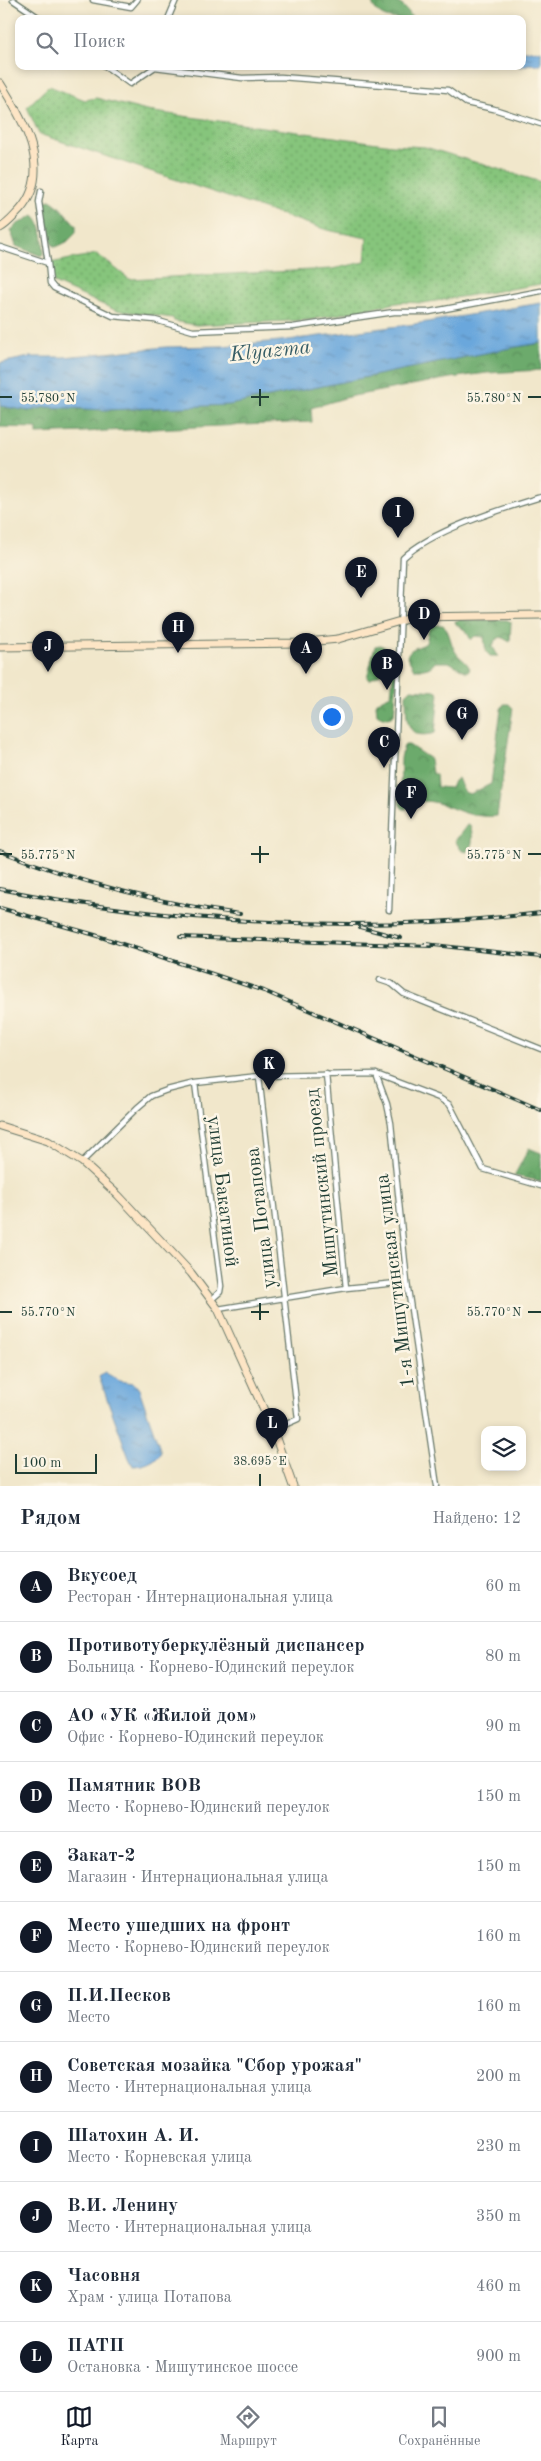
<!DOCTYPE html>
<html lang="ru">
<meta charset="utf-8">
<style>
body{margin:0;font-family:"Old Standard TT",serif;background:#f6f6f7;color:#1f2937}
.controls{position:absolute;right:15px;bottom:15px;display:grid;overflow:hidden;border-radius:10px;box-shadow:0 2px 8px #0003}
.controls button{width:45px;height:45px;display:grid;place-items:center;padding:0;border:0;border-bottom:1px solid #e0e1e3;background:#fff;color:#1f2937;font:25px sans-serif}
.scale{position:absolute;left:15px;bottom:12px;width:82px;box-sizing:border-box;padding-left:5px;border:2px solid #1f3d34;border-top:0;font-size:14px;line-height:18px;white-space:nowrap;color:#1f3d34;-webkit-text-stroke:4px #fcf5e5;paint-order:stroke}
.you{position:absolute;left:331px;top:716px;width:18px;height:18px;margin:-12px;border:4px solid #fff;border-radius:50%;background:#1a73e8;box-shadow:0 0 0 8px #1a73e833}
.badge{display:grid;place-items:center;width:32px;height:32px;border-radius:50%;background:#111827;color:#fff;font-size:16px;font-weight:700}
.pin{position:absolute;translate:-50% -41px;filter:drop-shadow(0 1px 2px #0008)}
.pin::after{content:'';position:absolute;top:26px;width:18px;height:15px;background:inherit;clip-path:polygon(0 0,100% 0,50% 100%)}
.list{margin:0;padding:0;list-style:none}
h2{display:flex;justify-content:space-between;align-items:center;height:65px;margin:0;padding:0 20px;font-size:21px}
h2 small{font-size:16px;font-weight:400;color:#747a83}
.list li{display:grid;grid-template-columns:32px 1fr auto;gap:15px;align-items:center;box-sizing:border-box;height:70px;padding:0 20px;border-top:1px solid #e0e1e3}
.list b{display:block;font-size:19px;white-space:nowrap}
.list p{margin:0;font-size:16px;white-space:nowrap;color:#747a83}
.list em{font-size:16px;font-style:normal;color:#747a83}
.icon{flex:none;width:28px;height:28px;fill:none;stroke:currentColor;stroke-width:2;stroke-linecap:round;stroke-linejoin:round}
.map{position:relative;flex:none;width:541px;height:1486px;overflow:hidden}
.search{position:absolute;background:#fff;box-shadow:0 2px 8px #0003;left:15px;right:15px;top:15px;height:55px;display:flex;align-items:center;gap:12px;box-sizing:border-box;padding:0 18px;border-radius:10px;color:#747a83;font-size:19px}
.sheet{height:905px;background:#fff}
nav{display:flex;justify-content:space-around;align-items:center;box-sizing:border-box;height:70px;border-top:1px solid #e0e1e3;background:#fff;font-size:14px;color:#747a83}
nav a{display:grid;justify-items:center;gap:2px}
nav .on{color:#111827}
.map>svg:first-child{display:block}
.grass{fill:url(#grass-dots);stroke:#528158}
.forest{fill:url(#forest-crowns);stroke:#467450}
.water{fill:url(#water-ripples);stroke:#457288}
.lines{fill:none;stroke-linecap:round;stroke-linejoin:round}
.street-casing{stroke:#687869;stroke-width:7}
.secondary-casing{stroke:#687869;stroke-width:9}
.street{stroke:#fff;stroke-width:4.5}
.secondary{stroke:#fde5c5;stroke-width:7}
.rail-casing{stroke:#1f3d34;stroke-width:4}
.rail{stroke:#fcf5e5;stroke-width:2;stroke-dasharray:5.5;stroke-linecap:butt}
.ticks{fill:none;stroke:#1f3d34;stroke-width:2}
.labels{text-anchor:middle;stroke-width:5;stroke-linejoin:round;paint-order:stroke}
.street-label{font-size:20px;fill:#1f3d34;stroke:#fcf5e5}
.water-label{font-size:21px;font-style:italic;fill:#365d66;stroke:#fcf5e5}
.ticks-label{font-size:12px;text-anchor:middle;fill:#1f3d34;stroke:#fcf5e5;stroke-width:5;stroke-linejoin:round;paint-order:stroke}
</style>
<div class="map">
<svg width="541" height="1486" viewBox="0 0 541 1486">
<defs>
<pattern id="grass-dots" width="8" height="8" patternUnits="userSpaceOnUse" patternTransform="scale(1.25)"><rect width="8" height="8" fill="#86c57c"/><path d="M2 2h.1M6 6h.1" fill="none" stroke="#6da166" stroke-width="1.8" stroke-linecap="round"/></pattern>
<pattern id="forest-crowns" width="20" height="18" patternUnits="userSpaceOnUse" patternTransform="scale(1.25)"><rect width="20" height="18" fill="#6caa6c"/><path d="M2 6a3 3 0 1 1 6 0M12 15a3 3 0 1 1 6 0" fill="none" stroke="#588c5a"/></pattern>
<pattern id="water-ripples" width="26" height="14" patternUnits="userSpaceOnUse" patternTransform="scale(1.25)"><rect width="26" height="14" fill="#6ba7dc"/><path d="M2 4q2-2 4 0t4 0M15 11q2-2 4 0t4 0" fill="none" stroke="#5789b3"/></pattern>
</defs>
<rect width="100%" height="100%" fill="#fcf5e5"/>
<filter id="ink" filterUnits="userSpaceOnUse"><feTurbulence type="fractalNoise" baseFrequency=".02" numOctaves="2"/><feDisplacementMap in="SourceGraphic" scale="10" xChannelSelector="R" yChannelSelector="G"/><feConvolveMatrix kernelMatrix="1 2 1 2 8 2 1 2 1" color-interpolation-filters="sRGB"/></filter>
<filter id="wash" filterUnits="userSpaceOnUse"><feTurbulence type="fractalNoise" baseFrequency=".0096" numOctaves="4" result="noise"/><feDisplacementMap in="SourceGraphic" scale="20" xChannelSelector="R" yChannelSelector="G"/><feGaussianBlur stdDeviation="1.12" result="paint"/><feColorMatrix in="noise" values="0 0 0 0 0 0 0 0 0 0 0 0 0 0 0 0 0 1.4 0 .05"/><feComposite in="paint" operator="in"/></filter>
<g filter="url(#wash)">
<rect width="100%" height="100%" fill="#f1e7cb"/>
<path class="grass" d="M49 86 85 100 96 98 147 111 392 145 425 147 541 182V284L423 303 402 302 310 320 196 325 174 321 173 318 115 310 54 283 50 263 97 254 129 279 332 269 365 262 367 238 327 230 39 134 27 107Z"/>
<path class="forest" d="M374 0C394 0 402 0 413 19 396 19 379 21 372 3Z
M50 200C61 206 67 216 76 225V233L67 242 56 247 52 245 42 205 44 201Z
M34 215C43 222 43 242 44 253L41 256 16 246 11 231 16 225Z
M541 343V370L487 373 450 378 348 397 311 408 312 422 37 434V428L0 427V406L29 411 47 407 105 410 229 405 510 348Z
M460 620H507L511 622 510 642 501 637 495 640 493 647 498 656H490L486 652 484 637 475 636 471 640 466 631 456 624 455 621Z
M434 625H443C450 631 450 643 455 651 459 658 467 661 470 669L467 672 449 662H435C430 670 423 669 414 669L407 657C409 647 419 648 426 643L429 628Z
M380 645 391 650 396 662 397 680 394 715C388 720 383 718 377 714L376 704 378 701 391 695 393 675 385 671 369 680 367 678 375 646Z
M411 689 436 691 439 693 435 733C403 742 407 716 406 694Z
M504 704H509L513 708 497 816C489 817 478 816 469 814 449 809 424 791 406 809H403L400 805 401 758 404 745H409L430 759 432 773 436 775 437 787 451 788 454 781 458 778 464 792 470 794 491 784 501 709Z
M467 825H470C473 833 474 847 467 852L462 851 455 841Z
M529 1148 541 1153V1181L514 1176Z"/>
<path class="water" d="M522 51H541V65L529 64 521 67 518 66H522Z
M541 303V343L510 348 229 405 105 410 47 407 29 411 0 406V363L30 357H64L166 347 222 346 280 341 415 324Z
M104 1372 120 1381 134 1383 139 1389 161 1452C157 1461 143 1466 133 1466L129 1458 99 1377Z"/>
</g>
<g filter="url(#ink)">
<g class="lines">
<g class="street-casing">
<path id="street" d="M13 0 41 19
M93 0 131 7 137 0
M168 19 176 0
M105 66 130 84 155 67 242 78 281 77 448 90 466 103 494 109 541 124
M41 191 39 202 48 263
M0 247 48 263 50 283 54 288 113 316 155 320 193 331 293 327 394 312H429L541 291
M389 910 403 558C432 530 502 509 541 497
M380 980 392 984 404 994 541 1049
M326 1074 346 1288
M376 1074 387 1104 391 1123 407 1282 437 1486
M259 1076 298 1419 273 1430
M195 1083 221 1286 220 1292 212 1299
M82 1162 137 1108 151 1096 167 1090 195 1083 259 1076 376 1074 439 1098 450 1105 483 1169 541 1186
M218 1309 346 1288 407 1282"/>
</g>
<g class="secondary-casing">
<path id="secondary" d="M0 83C23 119 54 171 20 210 14 216 8 224 0 228
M0 647 297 643 338 639 414 617 541 615
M0 1126 48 1141 82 1162 118 1195 191 1273 218 1309 273 1430 293 1486"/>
</g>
<use href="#street" class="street"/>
<use href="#secondary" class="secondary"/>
<g class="rail-casing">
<path id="rail" d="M0 851C78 882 157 903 240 914
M0 889C177 924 361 934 541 913
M0 908 95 935 264 991 541 1110
M360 927 401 938
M180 937 431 946
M425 944 541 957"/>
</g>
<use href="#rail" class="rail"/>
</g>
</g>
<path class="ticks" d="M260 389V406M0 397H12M251 397H269M528 397H541M260 846V863M0 854H12M251 854H269M528 854H541M260 1303V1320M0 1312H12M251 1312H269M528 1312H541M260 1474V1486"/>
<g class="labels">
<g class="street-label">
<text transform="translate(321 1183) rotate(-96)" y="7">Мишутинский проезд</text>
<text transform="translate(224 1191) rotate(83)" y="7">улица Бакатиной</text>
<text transform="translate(260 1218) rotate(-97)" y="7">улица Потапова</text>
<text transform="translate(394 1281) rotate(-97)" y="7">1-я Мишутинская улица</text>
</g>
<g class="water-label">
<text transform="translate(270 350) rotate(-6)" y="7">Klyazma</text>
</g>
</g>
<g class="ticks-label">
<text x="48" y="402">55.780°N</text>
<text x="494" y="402">55.780°N</text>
<text x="48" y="859">55.775°N</text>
<text x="494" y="859">55.775°N</text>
<text x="48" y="1316">55.770°N</text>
<text x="494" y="1316">55.770°N</text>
<text x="260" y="1465">38.695°E</text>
</g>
</svg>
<div class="controls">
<button><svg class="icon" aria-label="layers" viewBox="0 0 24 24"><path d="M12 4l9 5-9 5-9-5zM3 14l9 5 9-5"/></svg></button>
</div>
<div class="scale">100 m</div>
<div class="you"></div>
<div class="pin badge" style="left:306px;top:674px">A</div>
<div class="pin badge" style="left:387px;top:690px">B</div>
<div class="pin badge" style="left:384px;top:768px">C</div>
<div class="pin badge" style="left:424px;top:640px">D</div>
<div class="pin badge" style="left:361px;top:598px">E</div>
<div class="pin badge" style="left:411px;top:819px">F</div>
<div class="pin badge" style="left:462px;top:740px">G</div>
<div class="pin badge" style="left:178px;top:653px">H</div>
<div class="pin badge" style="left:398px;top:538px">I</div>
<div class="pin badge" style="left:48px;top:672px">J</div>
<div class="pin badge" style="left:269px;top:1090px">K</div>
<div class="pin badge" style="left:272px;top:1449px">L</div>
<div class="search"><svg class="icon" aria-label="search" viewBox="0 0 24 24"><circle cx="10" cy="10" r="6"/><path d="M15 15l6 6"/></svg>Поиск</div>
</div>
<section class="sheet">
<h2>Рядом<small>Найдено: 12</small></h2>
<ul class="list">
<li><span class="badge">A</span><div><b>Вкусоед</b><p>Ресторан · Интернациональная улица</p></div><em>60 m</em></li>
<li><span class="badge">B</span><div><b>Противотуберкулёзный диспансер</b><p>Больница · Корнево-Юдинский переулок</p></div><em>80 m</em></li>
<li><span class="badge">C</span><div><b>АО «УК «Жилой дом»</b><p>Офис · Корнево-Юдинский переулок</p></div><em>90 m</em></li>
<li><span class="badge">D</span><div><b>Памятник ВОВ</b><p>Место · Корнево-Юдинский переулок</p></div><em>150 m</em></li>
<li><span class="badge">E</span><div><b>Закат-2</b><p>Магазин · Интернациональная улица</p></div><em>150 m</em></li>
<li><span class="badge">F</span><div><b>Место ушедших на фронт</b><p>Место · Корнево-Юдинский переулок</p></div><em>160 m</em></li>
<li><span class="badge">G</span><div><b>П.И.Песков</b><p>Место</p></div><em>160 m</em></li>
<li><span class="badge">H</span><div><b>Советская мозайка &quot;Сбор урожая&quot;</b><p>Место · Интернациональная улица</p></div><em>200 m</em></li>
<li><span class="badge">I</span><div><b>Шатохин А. И.</b><p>Место · Корневская улица</p></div><em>230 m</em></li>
<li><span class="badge">J</span><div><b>В.И. Ленину</b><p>Место · Интернациональная улица</p></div><em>350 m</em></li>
<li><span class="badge">K</span><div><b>Часовня</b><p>Храм · улица Потапова</p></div><em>460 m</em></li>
<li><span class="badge">L</span><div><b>ПАТП</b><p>Остановка · Мишутинское шоссе</p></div><em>900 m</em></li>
</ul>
</section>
<nav>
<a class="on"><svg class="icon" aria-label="map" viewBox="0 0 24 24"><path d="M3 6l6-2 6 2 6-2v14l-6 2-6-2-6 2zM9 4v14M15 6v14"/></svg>Карта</a>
<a><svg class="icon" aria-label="directions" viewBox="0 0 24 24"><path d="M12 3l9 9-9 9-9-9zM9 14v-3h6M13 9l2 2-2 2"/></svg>Маршрут</a>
<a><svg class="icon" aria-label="saved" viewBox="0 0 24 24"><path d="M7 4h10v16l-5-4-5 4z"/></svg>Сохранённые</a>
</nav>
